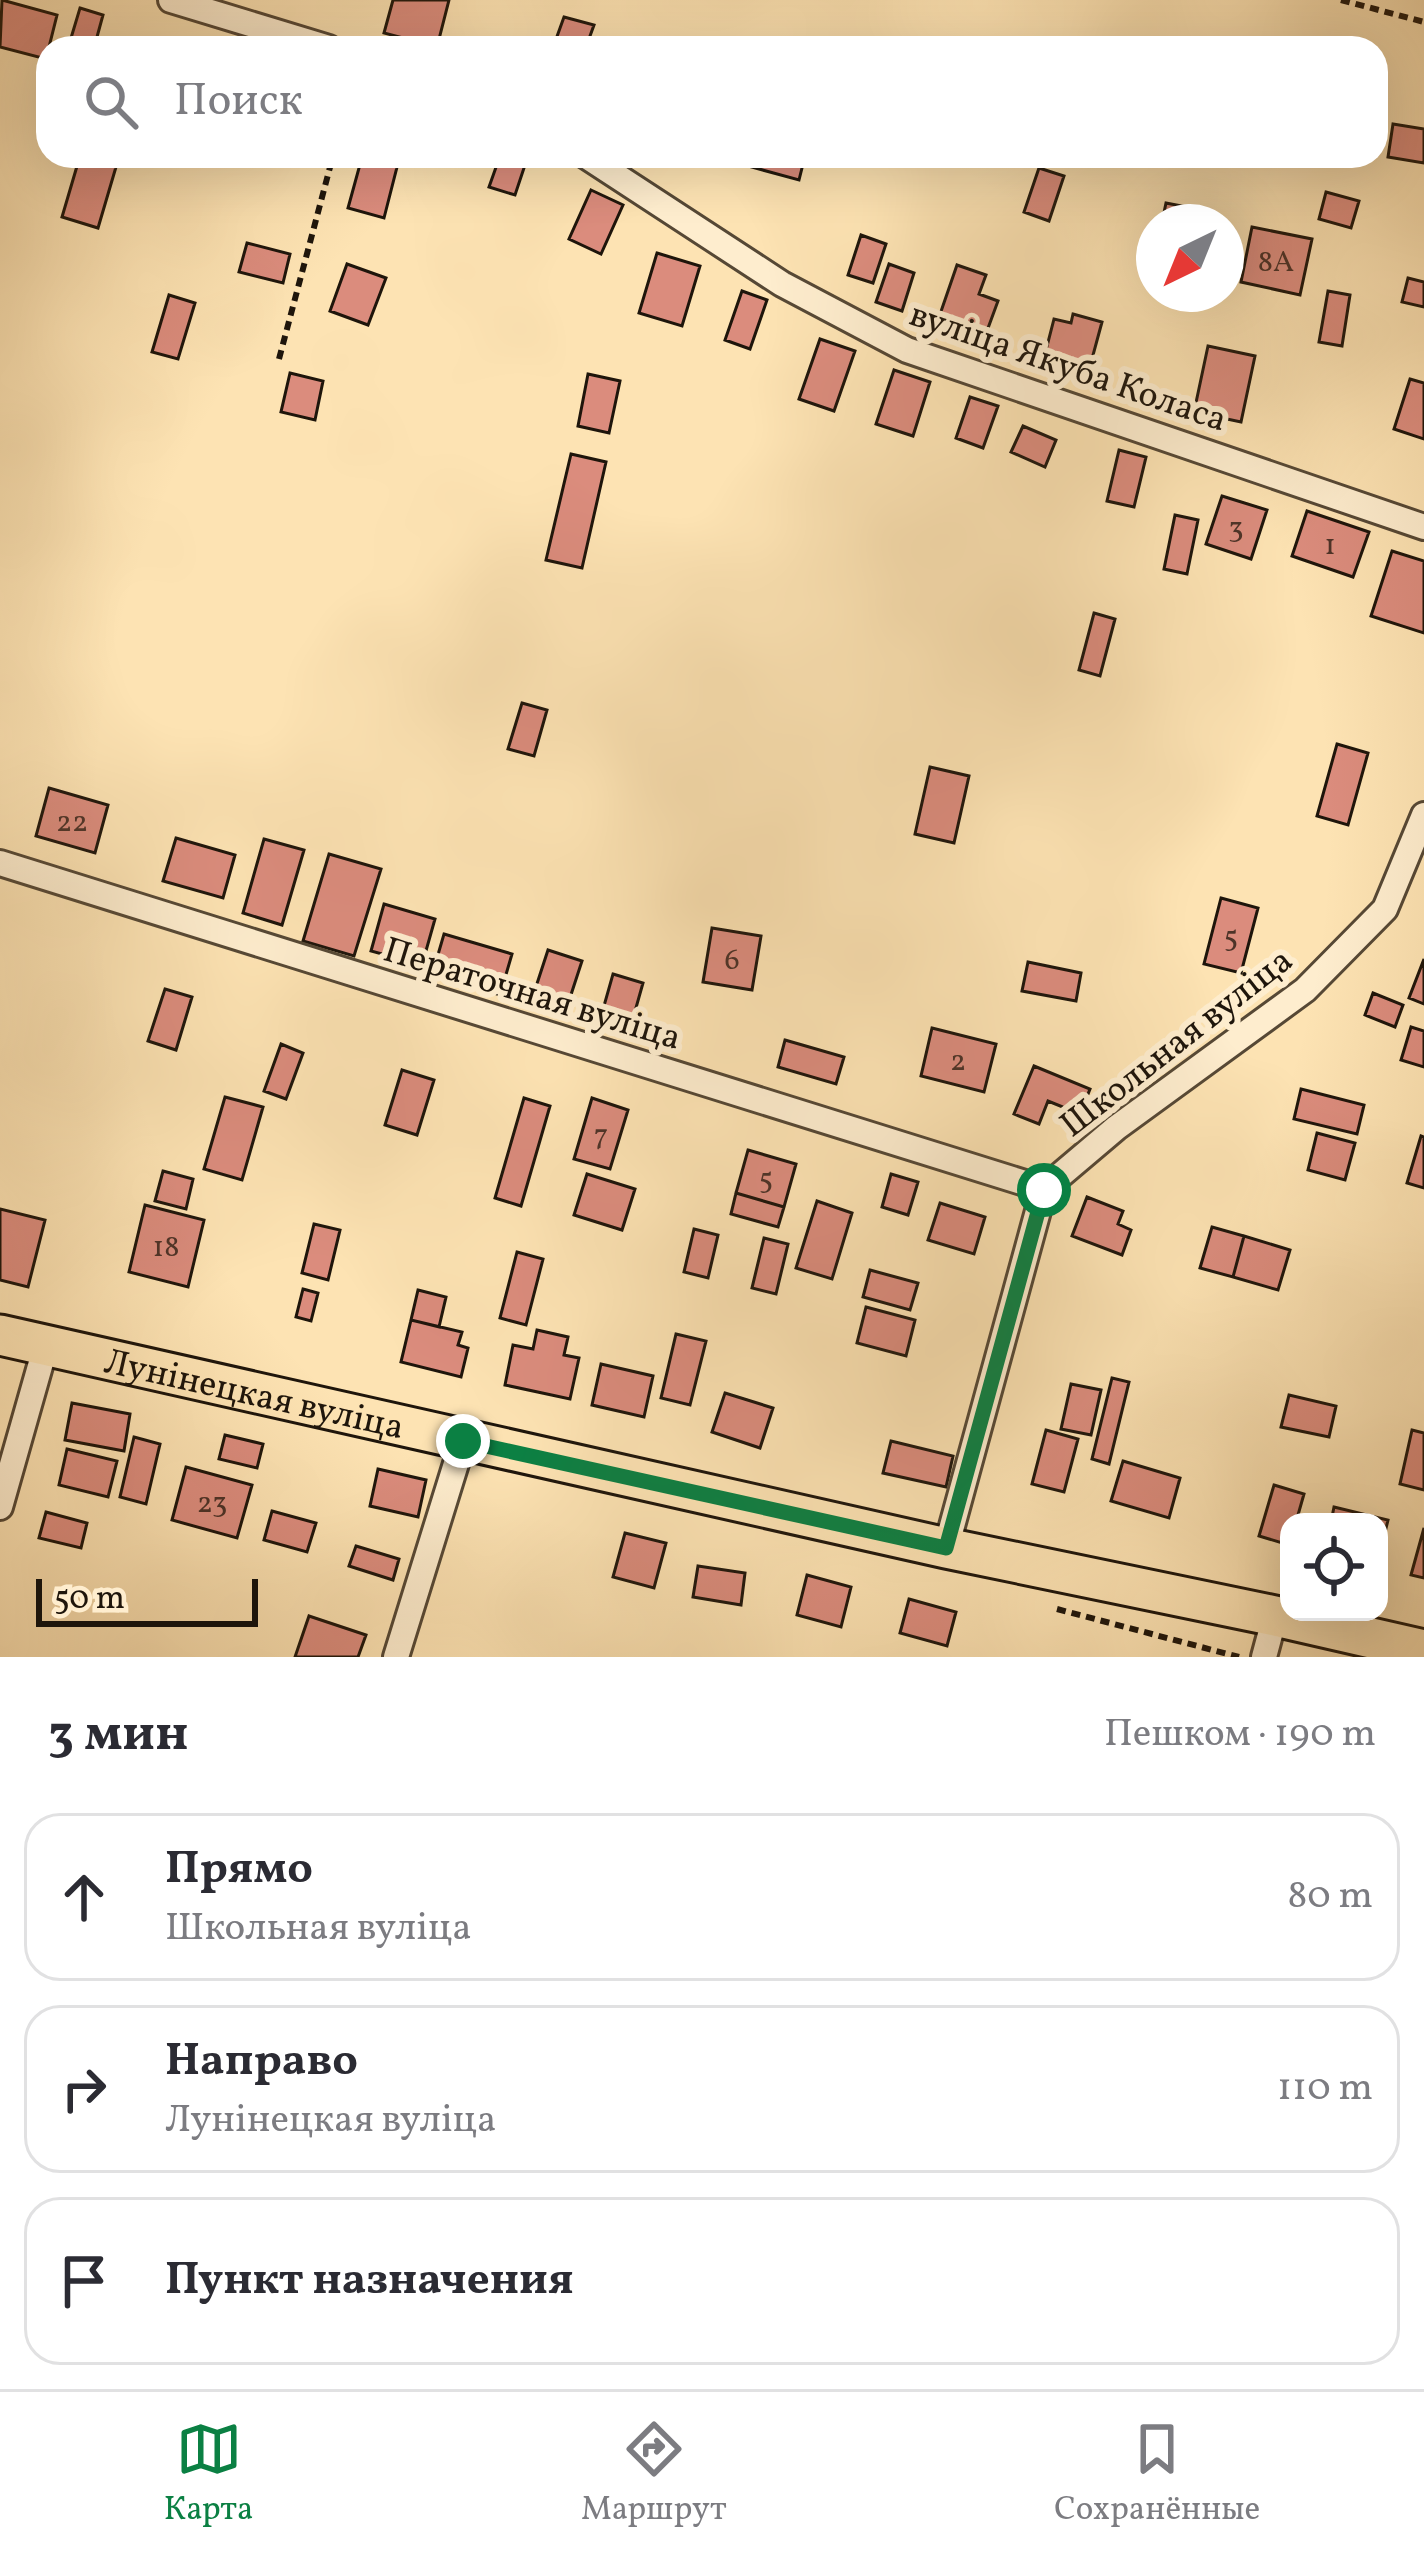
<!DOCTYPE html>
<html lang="ru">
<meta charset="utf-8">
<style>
body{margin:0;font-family:Vollkorn,serif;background:#f7f7f7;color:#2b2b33}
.controls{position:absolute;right:36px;bottom:36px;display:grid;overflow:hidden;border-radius:24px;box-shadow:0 12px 48px #0002}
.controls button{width:108px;height:108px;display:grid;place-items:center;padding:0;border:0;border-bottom:3px solid #e1e1e2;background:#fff;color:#2b2b33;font:60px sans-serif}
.compass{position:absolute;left:1136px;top:204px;width:108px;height:108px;border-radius:50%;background:#fff;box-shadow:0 12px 48px #0002;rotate:223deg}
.scale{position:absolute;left:36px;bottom:30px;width:222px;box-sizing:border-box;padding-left:12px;border:6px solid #1e150b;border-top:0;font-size:33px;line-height:42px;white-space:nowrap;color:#1e150b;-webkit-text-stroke:9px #feedce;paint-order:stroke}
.stop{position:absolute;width:36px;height:36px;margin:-27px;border:9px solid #0b8043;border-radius:50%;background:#fff}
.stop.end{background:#0b8043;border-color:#fff;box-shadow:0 3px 12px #0008}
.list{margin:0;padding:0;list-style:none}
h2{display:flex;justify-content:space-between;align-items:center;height:156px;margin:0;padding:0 48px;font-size:51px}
h2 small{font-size:39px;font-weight:400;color:#7c7c81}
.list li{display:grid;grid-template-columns:78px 1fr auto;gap:36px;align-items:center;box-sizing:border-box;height:168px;margin:0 24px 24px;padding:0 24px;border:3px solid #e1e1e2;border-radius:36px}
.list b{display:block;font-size:45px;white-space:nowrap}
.list p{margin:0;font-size:39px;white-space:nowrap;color:#7c7c81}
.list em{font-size:39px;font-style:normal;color:#7c7c81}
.icon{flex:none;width:66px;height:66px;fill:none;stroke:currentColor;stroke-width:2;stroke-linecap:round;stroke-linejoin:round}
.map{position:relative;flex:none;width:1424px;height:1657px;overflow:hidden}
.search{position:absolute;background:#fff;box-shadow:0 12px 48px #0002;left:36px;right:36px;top:36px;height:132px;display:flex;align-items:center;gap:30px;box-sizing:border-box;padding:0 42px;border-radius:36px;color:#7c7c81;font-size:45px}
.sheet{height:732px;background:#fff}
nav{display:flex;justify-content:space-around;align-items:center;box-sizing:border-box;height:168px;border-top:3px solid #e1e1e2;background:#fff;font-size:33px;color:#7c7c81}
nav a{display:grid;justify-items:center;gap:6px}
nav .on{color:#0b8043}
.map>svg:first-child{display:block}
.building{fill:#db8c7d;stroke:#1e150b;stroke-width:3}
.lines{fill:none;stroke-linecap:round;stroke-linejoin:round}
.minor-casing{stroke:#564835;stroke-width:30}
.primary-casing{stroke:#1e150b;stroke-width:45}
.path{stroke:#1e150b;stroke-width:6;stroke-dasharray:9 6;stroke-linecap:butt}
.minor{stroke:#feedce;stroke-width:24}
.primary{stroke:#fde3b3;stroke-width:39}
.route{stroke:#0b8043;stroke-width:15}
.labels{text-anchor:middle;stroke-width:12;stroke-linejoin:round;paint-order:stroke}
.number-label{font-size:30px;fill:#4d3328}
.street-label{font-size:36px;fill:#1e150b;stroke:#feedce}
</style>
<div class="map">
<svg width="1424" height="1657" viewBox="0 0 1424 1657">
<rect width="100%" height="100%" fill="#fde3b3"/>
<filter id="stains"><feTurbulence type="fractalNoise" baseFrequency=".00167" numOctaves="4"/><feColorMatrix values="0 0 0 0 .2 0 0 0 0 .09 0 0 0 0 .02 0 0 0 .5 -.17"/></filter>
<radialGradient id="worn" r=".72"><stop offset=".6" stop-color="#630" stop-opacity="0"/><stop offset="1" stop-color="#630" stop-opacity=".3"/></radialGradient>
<path class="building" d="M2 0 57 15 46 59 0 47Z
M393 0H449L437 47 384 33Z
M80 8 103 15 94 48H68Z
M564 17 594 25 586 47 589 48H542L545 38 555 42Z
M1393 124 1424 129V163L1388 157Z
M80 156 116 167 98 228 62 217Z
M500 156H528L515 195 489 187Z
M751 156H805L799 180 748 166Z
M362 157 397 167 384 218 348 208Z
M1039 168 1064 176 1049 221 1024 212Z
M591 190 623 205 601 254 569 239Z
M1326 192 1359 201 1351 228 1319 219Z
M1166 203 1207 211 1205 222H1162Z
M1252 227 1312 239 1300 295 1241 282Z
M861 235 886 244 873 283 848 275Z
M247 243 290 254 283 283 239 272Z
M657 253 700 266 682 326 639 313Z
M347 264 386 278 368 325 330 311Z
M889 264 914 273 902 311 876 302Z
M957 265 986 275 979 294 998 301 984 339 937 323Z
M1408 278 1424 282V307L1402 302Z
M742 291 767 300 750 349 725 340Z
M1328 291 1350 295 1342 346 1319 342Z
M169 295 195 303 178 359 152 352Z
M1073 314 1102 322 1089 370 1044 358 1054 319 1071 323Z
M820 339 855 351 834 411 799 399Z
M1208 346 1255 356 1241 422 1194 412Z
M894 370 930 382 913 436 876 424Z
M290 373 323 381 315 420 281 412Z
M588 374 620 381 609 433 578 426Z
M1410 379 1424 383V439L1394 429Z
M970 397 998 406 983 448 956 438Z
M1023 426 1056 440 1045 467 1011 452Z
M1119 450 1146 457 1134 507 1107 501Z
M571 454 606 462 582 568 546 560Z
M1222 496 1267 510 1251 559 1206 544Z
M1307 511 1369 532 1353 577 1292 556Z
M1175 515 1198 520 1187 574 1164 569Z
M1392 551 1424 561V633L1371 616Z
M1094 613 1115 619 1100 676 1079 670Z
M522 703 547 710 534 756 508 749Z
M1337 744 1368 753 1348 825 1317 816Z
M930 767 969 776 954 843 915 834Z
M49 788 108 805 95 853 36 836Z
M176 838 235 855 223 898 163 881Z
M264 839 304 850 282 925 243 913Z
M329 854 381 869 354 956 303 941Z
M1221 898 1258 908 1241 973 1204 964Z
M384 904 435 919 422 965 371 951Z
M712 928 761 936 752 990 703 982Z
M444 934 512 954 500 995 432 975Z
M548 950 582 961 565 1013 531 1002Z
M1424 959V1004L1409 998Z
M1028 962 1081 973 1076 1001 1022 991Z
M613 974 643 983 630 1029 600 1020Z
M165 989 192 997 176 1050 148 1041Z
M1373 993 1403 1005 1395 1027 1365 1015Z
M1411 1027 1424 1031V1067L1401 1060Z
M932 1028 996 1044 984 1092 921 1076Z
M785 1040 844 1057 836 1084 778 1067Z
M281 1044 303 1053 286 1099 264 1091Z
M1034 1066 1090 1089 1080 1114 1048 1101 1039 1124 1014 1114Z
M402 1070 434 1080 417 1135 385 1125Z
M1301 1089 1364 1105 1357 1134 1294 1119Z
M225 1097 263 1107 242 1180 204 1169Z
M524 1098 550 1106 521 1206 495 1198Z
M592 1098 628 1110 610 1169 574 1159Z
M1317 1133 1355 1143 1345 1180 1308 1170Z
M1421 1136 1424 1137V1188L1407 1183Z
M748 1150 796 1164 784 1207 736 1193Z
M163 1171 193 1179 186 1209 155 1201Z
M587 1174 635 1189 622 1230 574 1215Z
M891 1174 918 1182 908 1215 882 1207Z
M736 1193 784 1207 778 1227 731 1214Z
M1087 1197 1123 1211 1118 1224 1131 1230 1122 1255 1072 1236Z
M817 1201 852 1213 832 1279 796 1268Z
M940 1203 985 1217 974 1254 928 1240Z
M145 1205 204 1220 188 1287 129 1272Z
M0 1209 45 1220 28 1287 0 1280Z
M314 1224 340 1230 328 1280 302 1273Z
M1212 1227 1244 1236 1233 1277 1200 1268Z
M694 1229 718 1235 708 1278 684 1272Z
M1244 1236 1290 1250 1278 1290 1233 1277Z
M764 1238 788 1244 776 1294 752 1288Z
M517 1252 543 1259 526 1325 500 1318Z
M870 1270 918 1283 910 1310 863 1297Z
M303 1289 318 1293 311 1321 296 1317Z
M418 1290 446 1297 439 1327 411 1320Z
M866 1307 915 1320 906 1356 857 1343Z
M411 1320 462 1332 458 1345 468 1348 461 1377 401 1362Z
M537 1330 568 1337 564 1355 579 1358 570 1399 505 1385 513 1345 533 1349Z
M676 1334 706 1341 690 1405 661 1398Z
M601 1364 653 1376 644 1417 592 1405Z
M1112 1378 1129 1382 1109 1464 1092 1459Z
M1071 1384 1101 1390 1091 1435 1061 1429Z
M725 1393 773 1408 760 1448 712 1432Z
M1289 1395 1336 1406 1329 1437 1281 1427Z
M72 1403 130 1414 124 1451 65 1440Z
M1046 1430 1078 1439 1064 1492 1032 1484Z
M1412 1430 1424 1433V1490L1400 1484Z
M225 1435 263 1444 257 1468 219 1459Z
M134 1437 160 1444 146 1504 120 1497Z
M891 1441 953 1456 946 1487 883 1473Z
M67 1449 117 1461 108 1497 59 1485Z
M1123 1461 1180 1478 1169 1518 1111 1501Z
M186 1467 252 1485 237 1538 172 1520Z
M378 1469 426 1480 418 1517 370 1506Z
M1274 1485 1304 1494 1296 1522H1289V1545L1259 1536Z
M1334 1507 1388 1520 1379 1557V1522H1331Z
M272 1511 316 1523 307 1552 264 1540Z
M46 1512 87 1523 81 1548 39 1538Z
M1424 1528V1578L1411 1575Z
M625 1533 666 1543 654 1588 613 1577Z
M356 1546 399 1559 393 1580 349 1566Z
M698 1566 745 1573 741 1605 693 1597Z
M807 1575 851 1587 841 1627 797 1615Z
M909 1599 956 1612 947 1646 900 1633Z
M309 1616 366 1635 358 1657H295Z"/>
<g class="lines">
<g class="minor-casing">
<path id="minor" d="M171 0 329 48
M586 156 782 284 907 350 1424 527
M0 863 1044 1189
M0 1507 46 1345
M946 1548 1044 1189 1116 1128 1305 990 1385 909 1424 815
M396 1657 463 1441
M1264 1657 1275 1616"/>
</g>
<g class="primary-casing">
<g id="primary">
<path id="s1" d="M0 1335 946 1548 1275 1616 1424 1650"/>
</g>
</g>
<path class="path" d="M1341 0 1424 22
M279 359 333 156
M1057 1609 1239 1657"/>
<use href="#minor" class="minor"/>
<use href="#primary" class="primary"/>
</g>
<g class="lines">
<path class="route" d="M463 1441 946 1548 1044 1190"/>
</g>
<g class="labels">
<g class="number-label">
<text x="1276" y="271">8А</text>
<text x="1236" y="537">3</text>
<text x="1330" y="554">1</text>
<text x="72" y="831">22</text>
<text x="1231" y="946">5</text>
<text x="732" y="969">6</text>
<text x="958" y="1070">2</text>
<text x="601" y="1144">7</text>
<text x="766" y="1188">5</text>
<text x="166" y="1256">18</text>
<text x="212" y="1512">23</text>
</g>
<g class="street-label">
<text transform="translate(1069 365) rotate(19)" y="13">вуліца Якуба Коласа</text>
<text transform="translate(533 992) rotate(17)" y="13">Ператочная вуліца</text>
<text transform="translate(1175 1041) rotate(-38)" y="13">Школьная вуліца</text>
<text dy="13" stroke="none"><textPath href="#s1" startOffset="261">Лунінецкая вуліца</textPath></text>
</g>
</g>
<rect width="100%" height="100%" filter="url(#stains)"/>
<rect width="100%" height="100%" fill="url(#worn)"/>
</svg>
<div class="controls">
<button><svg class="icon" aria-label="locate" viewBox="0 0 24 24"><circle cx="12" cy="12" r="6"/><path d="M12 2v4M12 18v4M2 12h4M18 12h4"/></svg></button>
</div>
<svg class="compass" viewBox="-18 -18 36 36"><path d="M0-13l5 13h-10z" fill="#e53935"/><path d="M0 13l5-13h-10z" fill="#7c7c81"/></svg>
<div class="scale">50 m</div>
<div class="stop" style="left:1044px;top:1190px"></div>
<div class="stop end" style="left:463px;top:1441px"></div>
<div class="search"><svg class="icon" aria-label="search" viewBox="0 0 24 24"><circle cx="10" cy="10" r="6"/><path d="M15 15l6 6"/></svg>Поиск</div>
</div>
<section class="sheet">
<h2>3 мин<small>Пешком · 190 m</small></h2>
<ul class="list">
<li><svg class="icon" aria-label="ahead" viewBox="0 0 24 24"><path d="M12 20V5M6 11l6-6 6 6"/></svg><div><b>Прямо</b><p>Школьная вуліца</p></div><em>80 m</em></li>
<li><svg class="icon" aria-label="right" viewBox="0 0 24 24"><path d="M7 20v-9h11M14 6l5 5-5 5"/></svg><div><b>Направо</b><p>Лунінецкая вуліца</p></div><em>110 m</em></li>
<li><svg class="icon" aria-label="arrive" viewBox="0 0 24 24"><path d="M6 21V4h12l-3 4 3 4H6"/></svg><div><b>Пункт назначения</b></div></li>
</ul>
</section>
<nav>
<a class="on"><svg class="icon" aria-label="map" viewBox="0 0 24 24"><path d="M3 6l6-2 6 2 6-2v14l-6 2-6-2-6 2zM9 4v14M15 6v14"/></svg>Карта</a>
<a><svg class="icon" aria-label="directions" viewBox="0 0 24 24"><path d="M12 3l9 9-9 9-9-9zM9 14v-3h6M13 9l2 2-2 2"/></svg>Маршрут</a>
<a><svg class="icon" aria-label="saved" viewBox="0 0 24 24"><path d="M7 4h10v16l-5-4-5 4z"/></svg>Сохранённые</a>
</nav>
